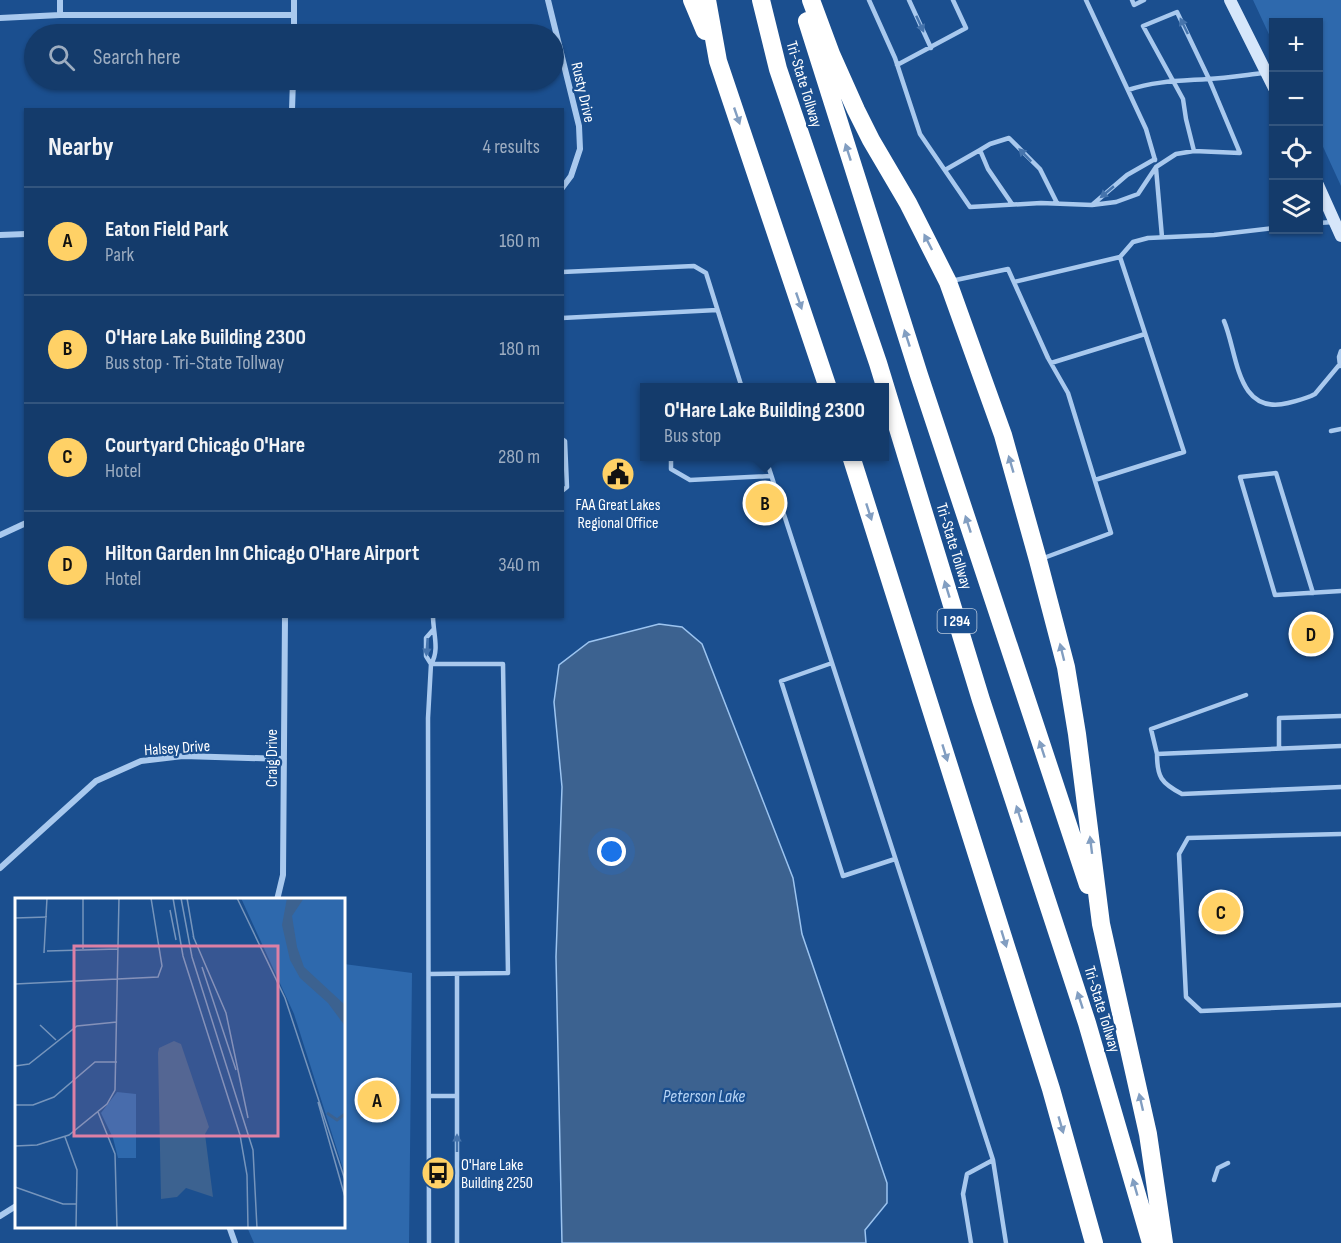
<!DOCTYPE html>
<meta charset="utf-8">
<style>
body{margin:0;font-family:"Sofia Sans Condensed",sans-serif;background:#1d4271;color:#f1f3f6}
.controls{position:absolute;right:18px;top:18px;display:grid;overflow:hidden;border-radius:0px;box-shadow:0 2px 4px #0004}
.controls button{width:54px;height:54px;display:grid;place-items:center;padding:0;border:0;border-bottom:2px solid #33557e;background:#143b6b;color:#f1f3f6;font:30px sans-serif}
.you{position:absolute;left:612px;top:852px;width:21px;height:21px;margin:-15px;border:4px solid #fff;border-radius:50%;background:#1a73e8;box-shadow:0 0 0 9px #1a73e833}
.badge{display:grid;place-items:center;width:39px;height:39px;border-radius:50%;background:#ffd166;color:#111;font-size:20px;font-weight:700}
.pin{position:absolute;translate:-50% -50%;border:3px solid #fff;box-shadow:0 2px 6px #0006}
.popup{position:absolute;left:640px;top:383px;width:249px;height:78px;box-sizing:border-box;display:grid;place-content:center;border-radius:0px;background:#143b6b;filter:drop-shadow(0 2px 4px #0005);font-size:20px;white-space:nowrap;color:#9dadc1}
.popup b{font-size:22px;color:#f1f3f6}
.popup::after{content:'';position:absolute;left:50%;top:100%;margin-left:-12px;border:12px solid transparent;border-top-color:#143b6b}
.list{margin:0;padding:0;list-style:none}
h2{display:flex;justify-content:space-between;align-items:center;height:78px;margin:0;padding:0 24px;font-size:26px}
h2 small{font-size:20px;font-weight:400;color:#9dadc1}
.list li{display:grid;grid-template-columns:39px 1fr auto;gap:18px;align-items:center;box-sizing:border-box;height:108px;padding:0 24px;border-top:2px solid #33557e}
.list b{display:block;font-size:22px;white-space:nowrap}
.list p{margin:0;font-size:20px;white-space:nowrap;color:#9dadc1}
.list em{font-size:20px;font-style:normal;color:#9dadc1}
.icon{flex:none;width:33px;height:33px;fill:none;stroke:currentColor;stroke-width:2;stroke-linecap:round;stroke-linejoin:round}
.map{position:relative;flex:none;width:1341px;height:1243px;overflow:hidden}
.search{position:absolute;background:#143b6b;box-shadow:0 2px 4px #0004;left:24px;top:24px;width:540px;height:66px;display:flex;align-items:center;gap:15px;box-sizing:border-box;padding:0 21px;border-radius:33px;color:#9dadc1;font-size:22px}
.panel{position:absolute;background:#143b6b;box-shadow:0 2px 4px #0004;left:24px;top:108px;width:540px;height:510px;border-radius:0px}
.map>svg:first-child{display:block}
.green{fill:#2e69ad}
.water{fill:#3c6290;stroke:#9cc4f0;stroke-width:1.5}
.lines{fill:none;stroke-linecap:round;stroke-linejoin:round}
.lane{stroke:#a9c9ee;stroke-width:4.5}
.street{stroke:#a9c9ee;stroke-width:6}
.secondary{stroke:#d6e6fa;stroke-width:12}
.highway{stroke:#fff;stroke-width:18}
.oneway{fill:#4674ac}
.oneway2{fill:#829ec1}
.labels{text-anchor:middle;stroke-width:4.5;stroke-linejoin:round;paint-order:stroke}
.shield{fill:#1b4f8f;stroke:#bbcadd;stroke-width:1.5}
.shield-label{font-size:15px;font-weight:bold;fill:#fff}
.street-label{font-size:16px;fill:#fff;stroke:#1b4f8f}
.poi-label{font-size:16px;fill:#fff;stroke:#1b4f8f}
.water-label{font-size:18px;font-style:italic;fill:#b5d3f5;stroke:#1b4f8f}
.inset-river{fill:none;stroke:#3c6290;stroke-width:3}
.inset-road{fill:none;stroke:#7695bc;stroke-width:1.5}
.view{fill:#dd80a5;fill-opacity:0.15;stroke:#dd80a5;stroke-width:3}
.inset-edge{fill:none;stroke:#fff;stroke-width:3}
</style>
<div class="map">
<svg width="1341" height="1243" viewBox="0 0 1341 1243">
<rect width="100%" height="100%" fill="#1b4f8f"/>
<path class="green" d="M1253 0H1341V186L1319 138 1318 22H1274L1273 43Z
M344 964 412 973 409 1243H254L247 1227 344 1226Z"/>
<path class="water" d="M659 624 682 627 702 644 793 878 802 934 887 1183V1203L865 1230 866 1243H562L556 957 562 787 554 702 559 665 589 642Z"/>
<g class="lines">
<path class="lane" d="M869 0 895 58 920 134 970 207 1041 203 1092 205
M909 0 931 48
M1086 0 1146 129 1155 160
M1132 0 1134 5 1144 0
M897 65 966 28 953 0
M1128 90C1155 81 1179 81 1208 79 1226 78 1246 75 1264 73
M1155 159 1127 175 1092 205 1116 202 1138 194 1156 167 1176 154 1194 151 1240 153 1209 79 1177 12 1143 26 1183 99 1186 119 1194 151
M1156 168 1162 237
M945 170 980 150
M1012 204 988 169 980 150 990 144 1009 138 1040 169 1057 203
M1318 223 1334 222
M1120 257 1133 242 1148 238 1214 235 1274 228
M562 272 694 266 706 273 742 388
M951 281 1008 269 1048 358 1068 393 1111 533 1041 559
M1014 282 1120 257 1184 452 1095 480
M562 318 717 310
M1224 321C1238 354 1236 416 1288 403 1296 401 1304 399 1311 396L1315 394 1340 364
M1051 363 1145 334
M1340 366 1339 357 1341 351
M1331 431 1341 429
M562 439 565 441 567 487 562 491
M671 456V469L690 480 771 476
M765 456 993 1160 1006 1243
M1313 593 1276 473 1240 477 1275 595 1341 591
M832 663 781 681 843 876 895 859
M431 664 426 656V638L433 630
M1341 746 1157 754C1157 777 1161 783 1182 794L1341 787
M1279 748V718L1341 716
M1157 754 1151 729 1246 695
M1341 834 1188 838 1179 854 1186 997 1201 1011 1341 1005
M429 974 508 973 503 664H431
M429 1096H457
M1214 1180 1218 1168 1228 1163
M429 1243 428 718 431 664C440 650 433 633 433 616
M457 1243V974
M971 1243 963 1194 967 1174 993 1160"/>
<path class="street" d="M548 0 579 126 580 149 571 176 562 188
M60 15V0
M0 18 60 15H294
M294 34V0
M292 110 293 80
M0 235 26 234
M0 535 26 523
M0 868 96 781 141 761 183 756 284 759
M277 900 283 875 285 616
M0 1216 16 1206
M229 1226 235 1243"/>
<path class="secondary" d="M1230 0 1274 88
M1318 185 1341 236"/>
<path class="highway" d="M692 0 705 31
M707 0 718 61 828 388
M761 0 778 69 878 363 981 700 1087 1023 1151 1243
M811 0 831 54 856 110 871 140 908 203 948 282 1003 435 1038 560 1066 667 1077 734 1101 924 1148 1134 1164 1243
M807 21 919 375 1088 885
M851 456 1051 1089 1094 1243"/>
</g>
<defs><path id="oneway-solid" d="M-6-.8H1V-3.2L6.5 0L1 3.2V.8H-6Z" transform="scale(1.5)"/></defs>
<g class="oneway">
<use href="#oneway-solid" transform="translate(920 24) rotate(65)"/>
<use href="#oneway-solid" transform="translate(1184 26) rotate(-116)"/>
<use href="#oneway-solid" transform="translate(1025 155) rotate(-134)"/>
<use href="#oneway-solid" transform="translate(1107 192) rotate(140)"/>
<use href="#oneway-solid" transform="translate(427 647) rotate(94)"/>
<use href="#oneway-solid" transform="translate(457 1143) rotate(-90)"/>
</g>
<g class="oneway2">
<use href="#oneway-solid" transform="translate(737 116) rotate(71)"/>
<use href="#oneway-solid" transform="translate(848 152) rotate(-108)"/>
<use href="#oneway-solid" transform="translate(928 242) rotate(-117)"/>
<use href="#oneway-solid" transform="translate(799 301) rotate(71)"/>
<use href="#oneway-solid" transform="translate(907 338) rotate(-108)"/>
<use href="#oneway-solid" transform="translate(1011 464) rotate(-106)"/>
<use href="#oneway-solid" transform="translate(869 512) rotate(72)"/>
<use href="#oneway-solid" transform="translate(968 524) rotate(-108)"/>
<use href="#oneway-solid" transform="translate(947 589) rotate(-107)"/>
<use href="#oneway-solid" transform="translate(1062 652) rotate(-104)"/>
<use href="#oneway-solid" transform="translate(1042 749) rotate(-108)"/>
<use href="#oneway-solid" transform="translate(945 753) rotate(73)"/>
<use href="#oneway-solid" transform="translate(1019 814) rotate(-108)"/>
<use href="#oneway-solid" transform="translate(1091 845) rotate(-97)"/>
<use href="#oneway-solid" transform="translate(1004 939) rotate(73)"/>
<use href="#oneway-solid" transform="translate(1080 1000) rotate(-108)"/>
<use href="#oneway-solid" transform="translate(1141 1102) rotate(-103)"/>
<use href="#oneway-solid" transform="translate(1061 1125) rotate(74)"/>
<use href="#oneway-solid" transform="translate(1135 1187) rotate(-106)"/>
</g>
<defs>
<g id="civic-disc" transform="scale(1.725)"><circle r="9.5" fill="#ffd166" stroke="#1b4f8f"/><path d="M-.6-6.5H3V-4.5H.6V-3L4-1V1h2V6H-6V1h2V-1L-.6-3ZM-1.2 2.5V6h2.4V2.5Z" fill="#111"/></g>
<g id="bus-disc" transform="scale(1.725)"><circle r="9.5" fill="#ffd166" stroke="#1b4f8f"/><path d="M-5-6H5V4H4V6H2V4H-2V6H-4V4H-5ZM-3.5-4V0h7V-4ZM-3.5 1.2v1.5H-2V1.2ZM2 1.2v1.5H3.5V1.2Z" fill="#111"/></g>
</defs>
<g fill-rule="evenodd">
<use href="#civic-disc" x="618" y="474"/>
<use href="#bus-disc" x="438" y="1173"/>
</g>
<g class="labels">
<rect class="shield" x="937.5" y="609" width="39" height="24" rx="4.5"/>
<g class="shield-label">
<text x="957" y="626">I 294</text>
</g>
<g class="street-label">
<text transform="translate(805 84) rotate(73)" y="6">Tri-State Tollway</text>
<text transform="translate(584 92) rotate(77)" y="6">Rusty Drive</text>
<text transform="translate(955 546) rotate(73)" y="6">Tri-State Tollway</text>
<text transform="translate(177 747) rotate(-4)" y="6">Halsey Drive</text>
<text transform="translate(271 758) rotate(-90)" y="6">Craig Drive</text>
<text transform="translate(1103 1009) rotate(73)" y="6">Tri-State Tollway</text>
</g>
<g class="poi-label">
<text x="618" y="510">FAA Great Lakes<tspan x="618" dy="18">Regional Office</tspan></text>
<text x="461" y="1170" text-anchor="start">O'Hare Lake<tspan x="461" dy="18">Building 2250</tspan></text>
</g>
<g class="water-label">
<text x="704" y="1102">Peterson Lake</text>
</g>
</g>
<g transform="translate(15 898)">
<rect width="330" height="330" fill="#1b4f8f"/>
<path d="M226 0H330V277L279 116ZM102 194 121 196V260H103L98 240 86 215Z" fill="#2e69ad"/>
<path d="M272 0H289L277 18 282 49 289 69 330 107V128L313 105 285 80 275 62 267 27ZM159 143 166 146 194 229 190 236 198 299 171 290 162 299 146 301 143 155 144 150Z" fill="#3c6290"/>
<path class="inset-river" d="M312 215 322 222 330 216"/>
<path class="inset-road" d="M158 0 168 58 225 237 232 277 233 330M166 0 177 59 238 252 242 330M172 0 179 41M222 0 270 100 330 282M155 12 161 42M0 20 32 19M178 38 211 115 233 220M68 51V0M32 53 103 51M29 55 32 0M187 69 221 172M0 86 143 79 147 68 136 0M25 127 41 142M0 168 14 166 62 128 102 124M303 204 330 299M0 207H18L39 199 80 164H102M83 214 100 256 102 330M50 239 62 272 61 330M0 248 22 247 54 237 92 206 100 192 104 0M0 289 48 306H61"/>
<path class="view" d="M59 48H263V238H59Z"/>
<rect width="330" height="330" class="inset-edge"/>
</g>
</svg>
<div class="controls">
<button>+</button>
<button>−</button>
<button><svg class="icon" aria-label="locate" viewBox="0 0 24 24"><circle cx="12" cy="12" r="6"/><path d="M12 2v4M12 18v4M2 12h4M18 12h4"/></svg></button>
<button><svg class="icon" aria-label="layers" viewBox="0 0 24 24"><path d="M12 4l9 5-9 5-9-5zM3 14l9 5 9-5"/></svg></button>
</div>
<div class="you"></div>
<div class="pin badge" style="left:377px;top:1100px">A</div>
<div class="pin badge" style="left:765px;top:503px">B</div>
<div class="popup"><b>O'Hare Lake Building 2300</b>Bus stop</div>
<div class="pin badge" style="left:1221px;top:912px">C</div>
<div class="pin badge" style="left:1311px;top:634px">D</div>
<div class="search"><svg class="icon" aria-label="search" viewBox="0 0 24 24"><circle cx="10" cy="10" r="6"/><path d="M15 15l6 6"/></svg>Search here</div>
<section class="panel">
<h2>Nearby<small>4 results</small></h2>
<ul class="list">
<li><span class="badge">A</span><div><b>Eaton Field Park</b><p>Park</p></div><em>160 m</em></li>
<li><span class="badge">B</span><div><b>O'Hare Lake Building 2300</b><p>Bus stop · Tri-State Tollway</p></div><em>180 m</em></li>
<li><span class="badge">C</span><div><b>Courtyard Chicago O'Hare</b><p>Hotel</p></div><em>280 m</em></li>
<li><span class="badge">D</span><div><b>Hilton Garden Inn Chicago O'Hare Airport</b><p>Hotel</p></div><em>340 m</em></li>
</ul>
</section>
</div>
